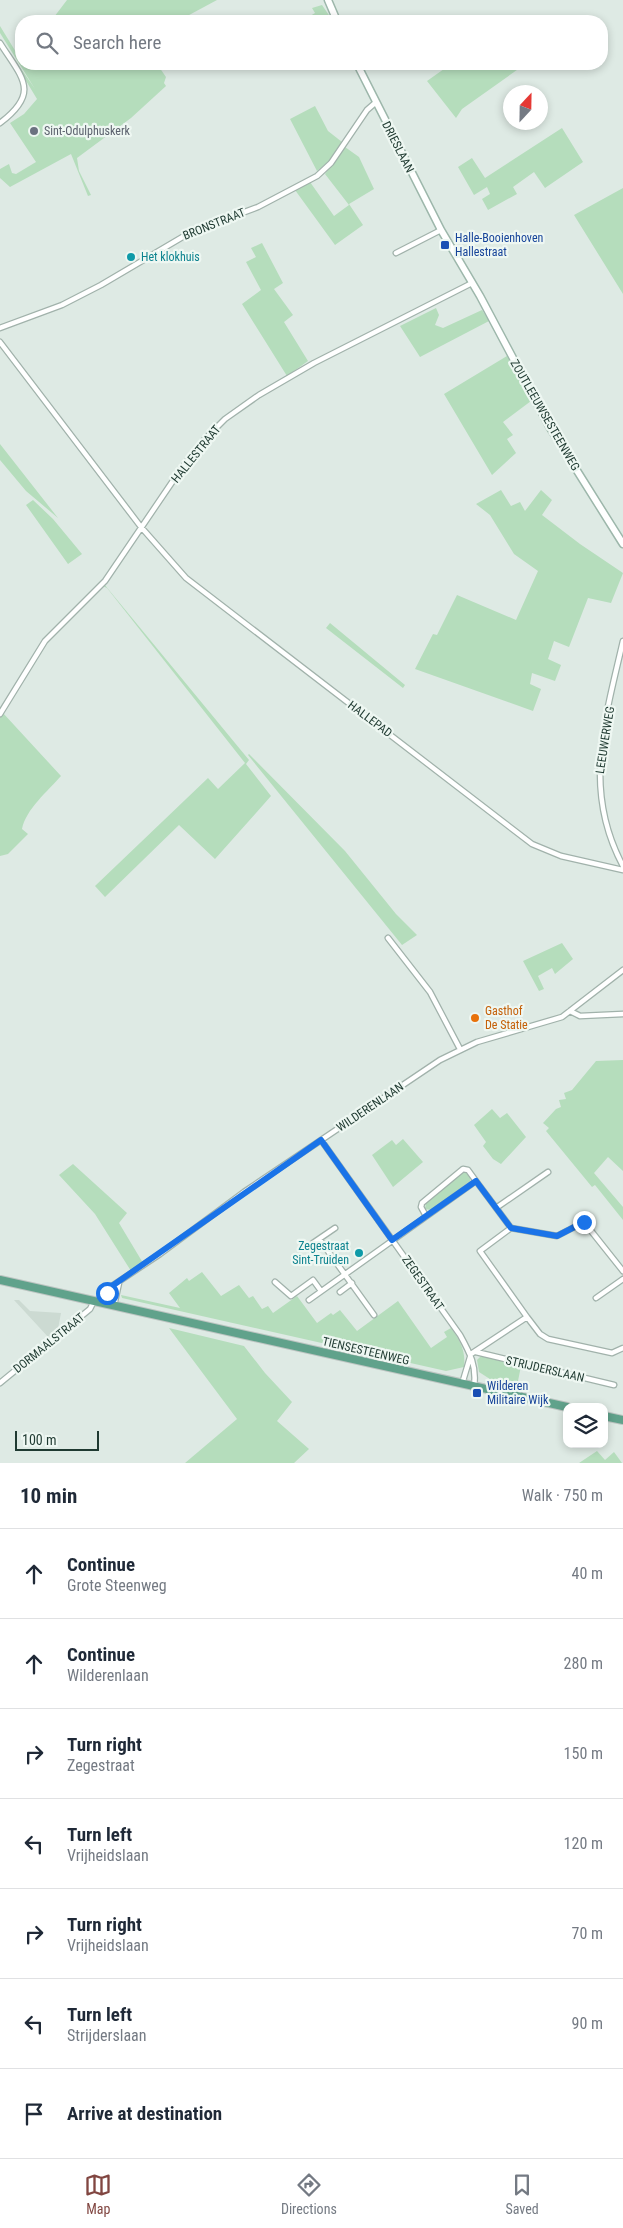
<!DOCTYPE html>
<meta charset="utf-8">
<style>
body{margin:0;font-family:"Roboto Condensed",sans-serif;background:#f6f6f7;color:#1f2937}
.controls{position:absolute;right:15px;bottom:15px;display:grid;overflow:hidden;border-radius:10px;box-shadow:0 2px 8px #0003}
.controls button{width:45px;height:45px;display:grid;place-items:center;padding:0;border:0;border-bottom:1px solid #e0e1e3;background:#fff;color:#1f2937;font:25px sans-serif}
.compass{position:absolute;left:503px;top:85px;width:45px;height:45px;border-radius:50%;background:#fff;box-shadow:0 2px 8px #0003;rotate:22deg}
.scale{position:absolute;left:15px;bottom:12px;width:84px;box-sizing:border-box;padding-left:5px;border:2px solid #1f3a31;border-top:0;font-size:14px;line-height:18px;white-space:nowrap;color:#1f3a31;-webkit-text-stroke:4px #eef7f2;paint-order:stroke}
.stop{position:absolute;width:15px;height:15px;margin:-11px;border:4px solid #1a73e8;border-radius:50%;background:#fff}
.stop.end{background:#1a73e8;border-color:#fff;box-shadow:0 1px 5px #0008}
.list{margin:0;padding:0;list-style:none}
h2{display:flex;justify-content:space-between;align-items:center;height:65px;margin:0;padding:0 20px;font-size:21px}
h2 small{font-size:16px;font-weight:400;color:#747a83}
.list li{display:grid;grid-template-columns:32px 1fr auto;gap:15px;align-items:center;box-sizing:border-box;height:90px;padding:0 20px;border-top:1px solid #e0e1e3}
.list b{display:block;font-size:19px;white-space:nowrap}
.list p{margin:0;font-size:16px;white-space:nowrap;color:#747a83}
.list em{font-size:16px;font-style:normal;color:#747a83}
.icon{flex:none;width:28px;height:28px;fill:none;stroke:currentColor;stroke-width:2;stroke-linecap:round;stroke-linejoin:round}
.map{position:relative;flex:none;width:623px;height:1463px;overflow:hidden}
.search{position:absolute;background:#fff;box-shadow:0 2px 8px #0003;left:15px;right:15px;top:15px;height:55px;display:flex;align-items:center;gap:12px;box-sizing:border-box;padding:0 18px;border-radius:20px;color:#747a83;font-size:19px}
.sheet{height:695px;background:#fff}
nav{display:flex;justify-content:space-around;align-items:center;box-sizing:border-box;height:70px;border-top:1px solid #e0e1e3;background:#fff;font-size:14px;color:#747a83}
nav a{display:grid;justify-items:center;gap:2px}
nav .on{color:#814641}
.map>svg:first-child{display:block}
.built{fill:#ccdad2}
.green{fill:#b5ddbc}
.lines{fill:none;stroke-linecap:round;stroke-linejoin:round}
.street-casing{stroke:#a1b2ab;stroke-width:7}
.secondary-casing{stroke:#9db7ab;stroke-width:9}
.primary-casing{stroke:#bcc4c1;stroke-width:10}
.street{stroke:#fff;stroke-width:4.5}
.secondary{stroke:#fff;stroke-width:6}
.primary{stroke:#60a28b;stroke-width:8}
.route{stroke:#1a73e8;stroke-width:6}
.worship-dot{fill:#6b7280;stroke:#eef7f2;stroke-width:2}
.transit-dot{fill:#1a4fb4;stroke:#eef7f2;stroke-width:2}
.culture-dot{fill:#0f9aa8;stroke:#eef7f2;stroke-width:2}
.food-dot{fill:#e8710a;stroke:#eef7f2;stroke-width:2}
.labels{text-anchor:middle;stroke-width:4.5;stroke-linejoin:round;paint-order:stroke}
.worship-label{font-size:12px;fill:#5b616d;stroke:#eef7f2;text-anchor:start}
.street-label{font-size:12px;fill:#1f3a31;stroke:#eef7f2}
.transit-label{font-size:12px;fill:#164399;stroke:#eef7f2;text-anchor:start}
.culture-label{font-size:12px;fill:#0d838f;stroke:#eef7f2;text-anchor:start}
.food-label{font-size:12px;fill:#c56008;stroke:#eef7f2;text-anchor:start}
</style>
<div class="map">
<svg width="623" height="1463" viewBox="0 0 623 1463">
<rect width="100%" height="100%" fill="#deeae4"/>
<path class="built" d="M14 1300H19L30 1311 61 1313 57 1334 50 1339Z"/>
<path class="green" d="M67 0H217L178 21H51Z
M322 5 333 21H302L315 13 312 8Z
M0 26 19 57 21 55V64H157L166 77 164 83 166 86 131 118 77 158 79 171 91 195 88 196 71 154 10 187 0 178V169L9 164 12 173 16 174 36 162 10 123 24 114 37 99 0 38 35 89 0 33Z
M451 64H523L524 65 462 109 456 118 427 81Z
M315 106 328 131 342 142 328 162 317 171 290 119Z
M562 128 583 162 545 188 534 172 513 187 517 194 488 210 482 199 490 194 487 187 474 195 458 167 472 158 485 178Z
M345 147 359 157 374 189 349 204 363 225 335 245 295 190 310 182 334 216 349 205 325 174Z
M623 188V294L574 215Z
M262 243 283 283 274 289 293 315 284 322 308 361 287 376 242 304 261 290 246 262 256 257 251 248Z
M436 308 439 315 435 325 443 328 482 310 489 321 420 357 400 326Z
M507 356 531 401 503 422 513 435 507 439 516 453 492 475 444 394Z
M0 444 58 518 26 491 0 460Z
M501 490 511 506 520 502 525 511 541 490 552 500 542 515 580 544 623 573 611 603 588 598 569 647 554 641 548 659 561 665 555 681 532 673 530 684 541 689 533 711 415 669 433 634 437 635 457 595 516 620 538 571 514 554 490 515 476 504Z
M33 500 53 519 82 554 68 564 26 505Z
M104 584 249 760 246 764 271 796 215 859 179 825 105 897 95 886 208 778 218 789 245 763 107 588 103 586Z
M330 623 405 685 403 688 326 628Z
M3 713 61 776C48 791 26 809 22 829L28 834 8 854 0 856V718Z
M249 754 345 851 396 914 417 935 402 945 248 755Z
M562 943 573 959 555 974 552 968 538 976 544 989 539 991 523 961Z
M623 1060V1171L608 1157 594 1173 623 1207V1220L595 1185 592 1187 546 1131 549 1128 543 1123 556 1109 561 1107 559 1100 566 1099 564 1093 572 1090 596 1061Z
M492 1109 500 1118 507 1113 526 1137 501 1164 493 1159 483 1146 486 1142 474 1125Z
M403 1139 423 1162 393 1187 372 1155 392 1140 396 1145Z
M73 1164 127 1213 119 1223 143 1263 131 1271 95 1214 59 1175Z
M461 1172H467L471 1176 470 1181 431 1210 425 1209 426 1203Z
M202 1272 221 1296 239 1285 249 1298 253 1296 262 1309 268 1306 273 1313 297 1296 317 1323 331 1313 333 1315 340 1310 357 1331 398 1301 431 1348 447 1337 444 1332 451 1328C460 1340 466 1351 464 1367L446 1371 122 1298 121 1295 180 1308 169 1293 187 1278 189 1281Z
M169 1328 244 1346 265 1373 292 1402 277 1421 309 1449 294 1463H185L237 1419Z
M481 1356 521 1366 517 1386 493 1381 479 1372 477 1360Z
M597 1451 605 1460 614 1452 622 1463H579Z"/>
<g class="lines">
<g class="street-casing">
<path id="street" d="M0 43C22 78 41 92 0 123
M396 253 441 230
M0 328 62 305 101 285 191 232 258 207 317 176 331 163 367 110 375 103
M0 342 141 527 186 578 532 844 561 856 623 870
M623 641C605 720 582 790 623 866
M0 714 45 641 105 581 181 469 203 441 225 419 259 395 314 363 472 283
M388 938 430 992 460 1049
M570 1011 580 1016 623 1014
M321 1140 460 1335C470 1353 477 1366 474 1387
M496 1208 548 1172
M426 1216 421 1207 422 1203 463 1169 468 1170 476 1181
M511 1228 557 1236 584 1222 623 1271
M320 1240 374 1315
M313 1243 335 1228
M275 1282 291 1296 313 1280 321 1291
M340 1292 352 1283
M596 1298 623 1279
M309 1300 476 1181 511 1228
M103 1303 112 1286 160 1254 244 1192 440 1060 477 1042 562 1017 623 970
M114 1306 119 1283
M527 1317 540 1334 548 1339 612 1353 623 1348
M476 1352 614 1385
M471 1354 527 1317 480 1251 511 1228
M0 1383 90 1309 94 1301
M462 1384 471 1354"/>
</g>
<g class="secondary-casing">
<path id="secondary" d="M328 0 337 21
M357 64 441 230 480 296 549 426 623 544"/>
</g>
<g class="primary-casing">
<path id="primary" d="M0 1280 567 1407
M604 1416 623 1420"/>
</g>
<use href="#street" class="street"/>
<use href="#secondary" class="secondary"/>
<use href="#primary" class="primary"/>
</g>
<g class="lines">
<path class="route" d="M107 1293 112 1286 321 1140 392 1240 476 1181 511 1228 557 1236 584 1222"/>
</g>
<circle class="worship-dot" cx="34" cy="131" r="5"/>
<g class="transit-dot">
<rect x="440" y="240" width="10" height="10" rx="2.5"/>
<rect x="472" y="1388" width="10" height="10" rx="2.5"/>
</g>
<g class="culture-dot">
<circle cx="131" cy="257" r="5"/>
<circle cx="359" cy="1253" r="5"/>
</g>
<circle class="food-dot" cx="475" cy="1018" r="5"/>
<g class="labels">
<g class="worship-label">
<text x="44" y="135">Sint-Odulphuskerk</text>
</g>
<g class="street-label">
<text transform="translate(398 147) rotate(63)" y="4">DRIESLAAN</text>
<text transform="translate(214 224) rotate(-22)" y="4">BRONSTRAAT</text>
<text transform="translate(545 415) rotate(60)" y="4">ZOUTLEEUWSESTEENWEG</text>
<text transform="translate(196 454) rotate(-51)" y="4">HALLESTRAAT</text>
<text transform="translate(370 719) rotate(37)" y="4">HALLEPAD</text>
<text transform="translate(605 740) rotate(-81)" y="4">LEEUWERWEG</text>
<text transform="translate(370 1107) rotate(-34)" y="4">WILDERENLAAN</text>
<text transform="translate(423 1283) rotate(55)" y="4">ZEGESTRAAT</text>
<text transform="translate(49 1343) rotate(-39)" y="4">DORMAALSTRAAT</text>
<text transform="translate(366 1351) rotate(13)" y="4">TIENSESTEENWEG</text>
<text transform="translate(545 1369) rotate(13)" y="4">STRIJDERSLAAN</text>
</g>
<g class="transit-label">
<text x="455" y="242">Halle-Booienhoven<tspan x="455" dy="14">Hallestraat</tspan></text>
<text x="487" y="1390">Wilderen<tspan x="487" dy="14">Militaire Wijk</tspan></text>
</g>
<g class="culture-label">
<text x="141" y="261">Het klokhuis</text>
<text x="349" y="1250" text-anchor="end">Zegestraat<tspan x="349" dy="14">Sint-Truiden</tspan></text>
</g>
<g class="food-label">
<text x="485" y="1015">Gasthof<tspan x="485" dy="14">De Statie</tspan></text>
</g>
</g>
</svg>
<div class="controls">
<button><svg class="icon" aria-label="layers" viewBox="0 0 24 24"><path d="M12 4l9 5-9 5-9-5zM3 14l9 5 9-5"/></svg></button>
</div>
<svg class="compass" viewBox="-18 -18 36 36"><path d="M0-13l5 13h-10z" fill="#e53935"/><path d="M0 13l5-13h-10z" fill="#747a83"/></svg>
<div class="scale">100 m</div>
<div class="stop" style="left:107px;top:1293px"></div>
<div class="stop end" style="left:584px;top:1222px"></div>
<div class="search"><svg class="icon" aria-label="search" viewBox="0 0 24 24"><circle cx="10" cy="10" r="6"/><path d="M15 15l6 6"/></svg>Search here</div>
</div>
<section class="sheet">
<h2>10 min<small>Walk · 750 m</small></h2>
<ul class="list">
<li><svg class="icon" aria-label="ahead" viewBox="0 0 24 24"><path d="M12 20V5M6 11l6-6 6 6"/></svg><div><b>Continue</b><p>Grote Steenweg</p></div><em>40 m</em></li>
<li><svg class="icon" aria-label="ahead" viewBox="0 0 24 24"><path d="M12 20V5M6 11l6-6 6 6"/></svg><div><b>Continue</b><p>Wilderenlaan</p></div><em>280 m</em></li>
<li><svg class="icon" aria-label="right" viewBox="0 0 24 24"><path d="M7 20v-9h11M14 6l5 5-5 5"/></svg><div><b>Turn right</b><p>Zegestraat</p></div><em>150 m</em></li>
<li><svg class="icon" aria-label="left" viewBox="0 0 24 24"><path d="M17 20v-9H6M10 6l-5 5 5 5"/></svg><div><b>Turn left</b><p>Vrijheidslaan</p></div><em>120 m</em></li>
<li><svg class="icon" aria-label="right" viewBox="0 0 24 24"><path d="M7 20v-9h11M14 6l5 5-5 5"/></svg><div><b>Turn right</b><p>Vrijheidslaan</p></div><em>70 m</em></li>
<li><svg class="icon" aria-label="left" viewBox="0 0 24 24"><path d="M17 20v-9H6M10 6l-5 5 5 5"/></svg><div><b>Turn left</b><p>Strijderslaan</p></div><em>90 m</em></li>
<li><svg class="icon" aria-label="arrive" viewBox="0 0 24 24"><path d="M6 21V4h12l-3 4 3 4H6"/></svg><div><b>Arrive at destination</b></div></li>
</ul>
</section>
<nav>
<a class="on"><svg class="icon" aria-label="map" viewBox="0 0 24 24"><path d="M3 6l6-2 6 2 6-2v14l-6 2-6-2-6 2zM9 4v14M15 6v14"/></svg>Map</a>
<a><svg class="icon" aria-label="directions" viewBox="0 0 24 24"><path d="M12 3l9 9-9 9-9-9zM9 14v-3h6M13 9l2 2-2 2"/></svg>Directions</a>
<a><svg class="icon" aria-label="saved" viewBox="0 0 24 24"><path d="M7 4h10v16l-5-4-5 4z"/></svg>Saved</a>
</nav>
